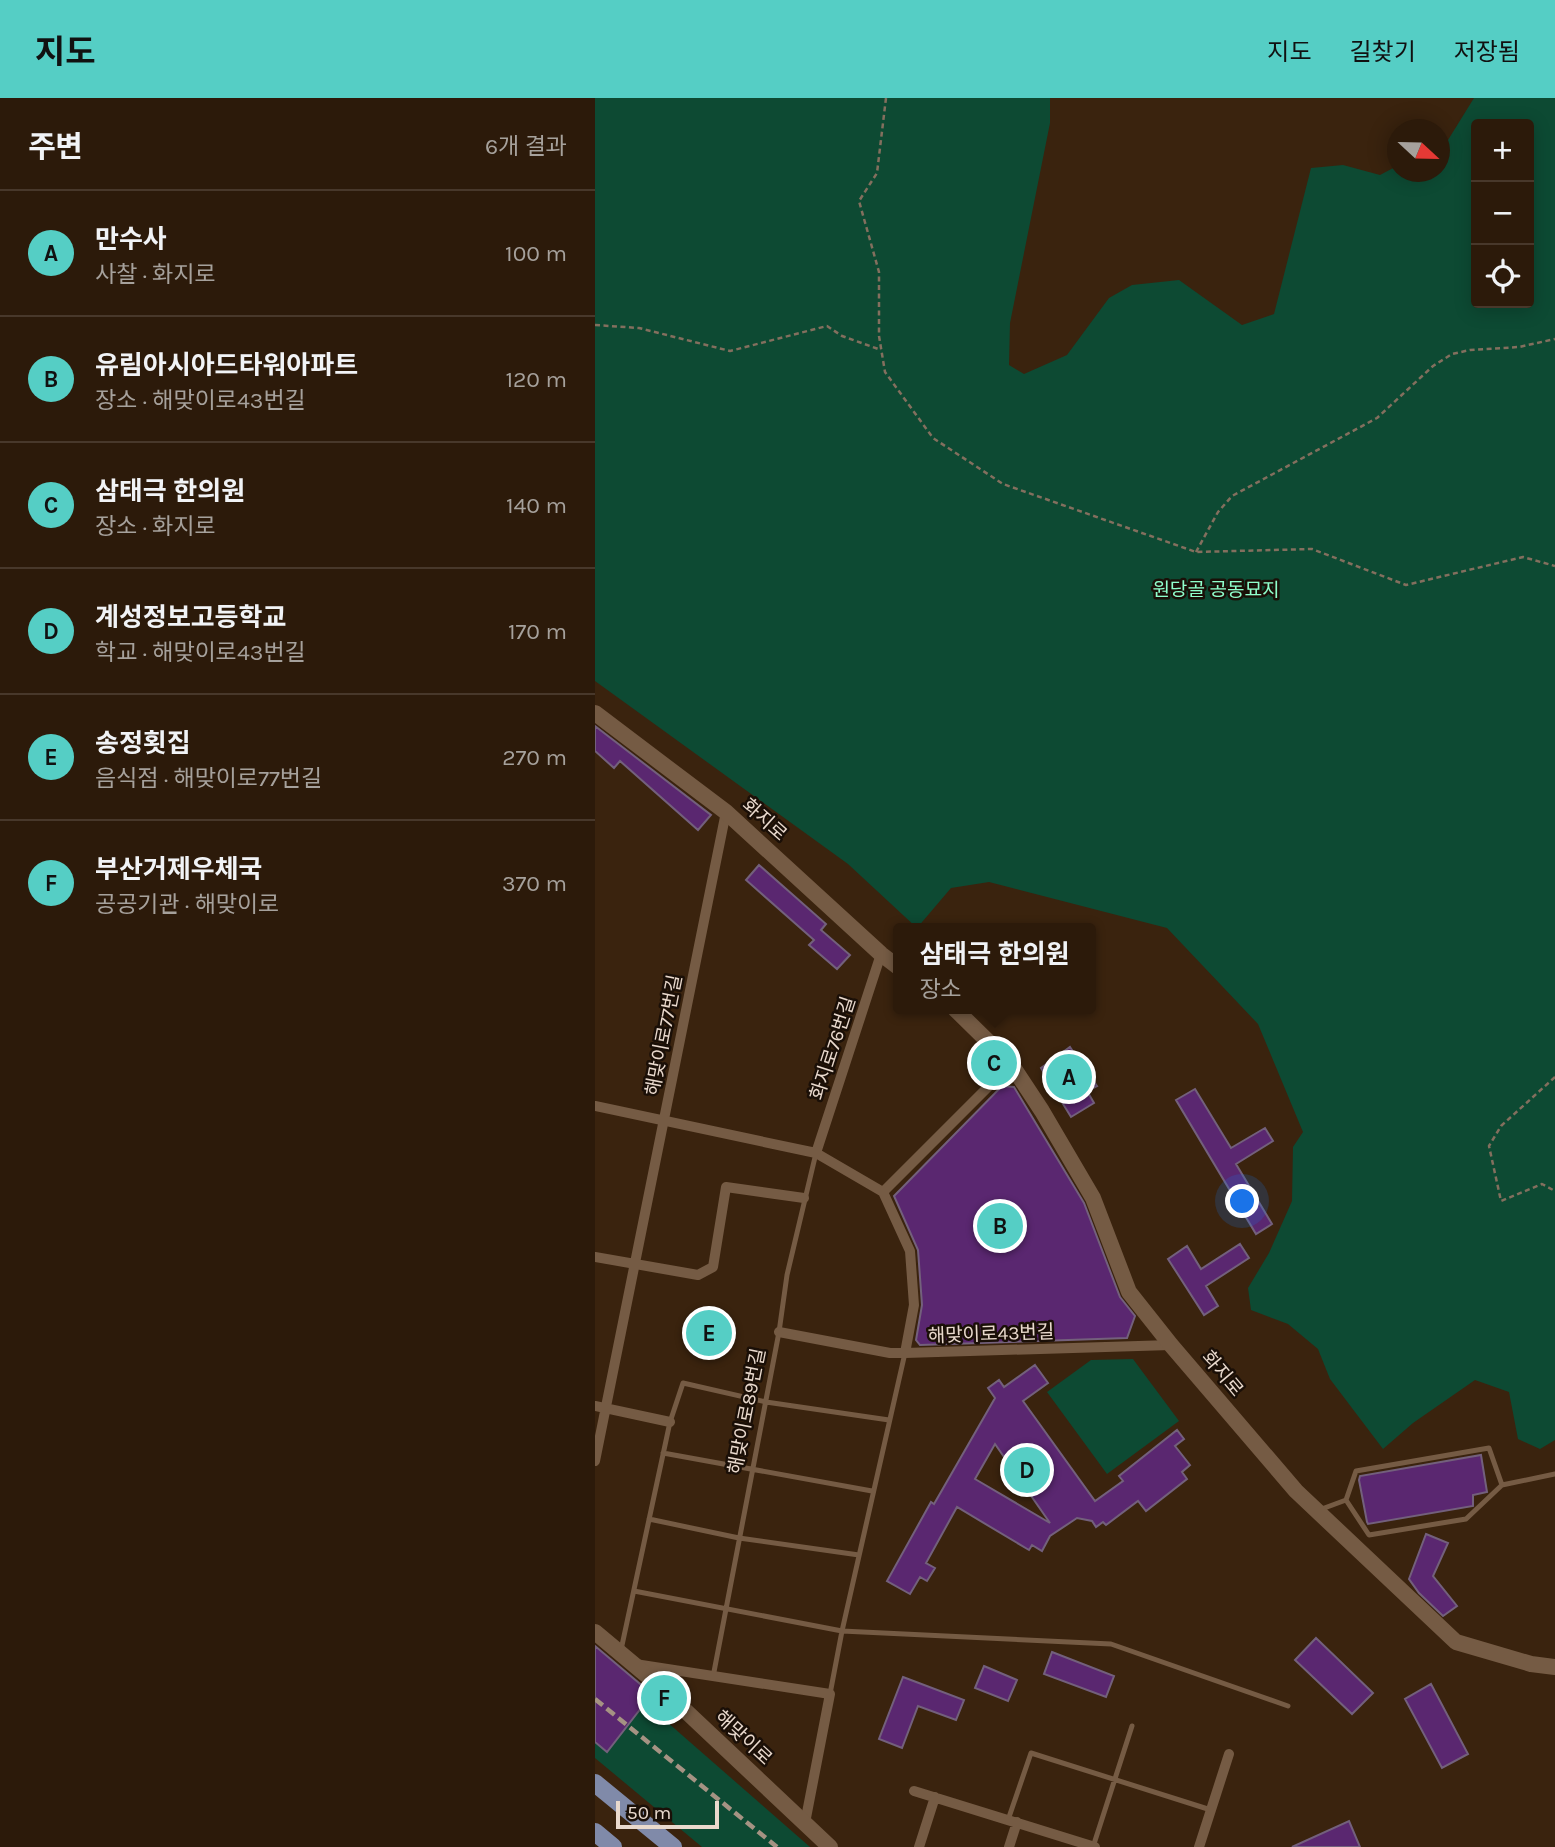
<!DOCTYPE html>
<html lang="ko">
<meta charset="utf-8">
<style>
body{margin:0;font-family:Karla,"Noto Sans KR",sans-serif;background:#382718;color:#f1f3f6}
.controls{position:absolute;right:21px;top:21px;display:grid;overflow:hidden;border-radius:7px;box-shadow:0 4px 18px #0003}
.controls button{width:63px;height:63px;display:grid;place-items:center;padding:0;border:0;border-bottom:2px solid #48382b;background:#2c1a0a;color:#f1f3f6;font:35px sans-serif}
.compass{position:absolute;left:792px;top:21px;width:63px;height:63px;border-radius:50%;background:#2c1a0a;box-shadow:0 4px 18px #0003;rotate:112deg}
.scale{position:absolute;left:21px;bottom:18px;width:103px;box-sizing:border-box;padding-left:7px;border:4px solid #e9d9cd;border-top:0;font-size:19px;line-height:24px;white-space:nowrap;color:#e9d9cd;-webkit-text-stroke:5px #1a0f07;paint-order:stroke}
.you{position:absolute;left:648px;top:1104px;width:24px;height:24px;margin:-18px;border:5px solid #fff;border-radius:50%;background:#1a73e8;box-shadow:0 0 0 10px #1a73e833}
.badge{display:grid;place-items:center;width:46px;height:46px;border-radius:50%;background:#55cec5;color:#111;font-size:23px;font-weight:700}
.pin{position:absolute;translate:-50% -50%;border:4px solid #fff;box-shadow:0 2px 7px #0006}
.popup{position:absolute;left:298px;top:825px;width:203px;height:91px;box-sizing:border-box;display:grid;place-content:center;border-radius:7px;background:#2c1a0a;filter:drop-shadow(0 2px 5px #0005);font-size:23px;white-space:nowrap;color:#a6a19c}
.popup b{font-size:26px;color:#f1f3f6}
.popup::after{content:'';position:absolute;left:50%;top:100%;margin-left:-14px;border:14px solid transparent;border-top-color:#2c1a0a}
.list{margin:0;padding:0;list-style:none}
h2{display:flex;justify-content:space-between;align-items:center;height:91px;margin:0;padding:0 28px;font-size:30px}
h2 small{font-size:23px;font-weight:400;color:#a6a19c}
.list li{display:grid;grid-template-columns:46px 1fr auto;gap:21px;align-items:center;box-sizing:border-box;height:126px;padding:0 28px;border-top:2px solid #48382b}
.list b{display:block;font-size:26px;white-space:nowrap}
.list p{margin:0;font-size:23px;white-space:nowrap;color:#a6a19c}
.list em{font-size:23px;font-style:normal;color:#a6a19c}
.icon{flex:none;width:38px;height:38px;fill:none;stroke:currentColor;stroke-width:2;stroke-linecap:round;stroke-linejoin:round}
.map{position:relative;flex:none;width:960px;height:1749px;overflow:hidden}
header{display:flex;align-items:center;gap:42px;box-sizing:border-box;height:98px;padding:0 35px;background:#55cec5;color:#111}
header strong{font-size:33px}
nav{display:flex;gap:38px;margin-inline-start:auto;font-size:24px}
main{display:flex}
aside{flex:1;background:#2c1a0a}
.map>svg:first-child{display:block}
.green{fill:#0d4a33;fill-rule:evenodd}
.building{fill:#5a2770;stroke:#73607c;stroke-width:2;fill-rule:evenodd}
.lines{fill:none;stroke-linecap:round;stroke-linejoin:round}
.path{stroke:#836f5e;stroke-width:2.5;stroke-dasharray:5 3.5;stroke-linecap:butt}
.lane{stroke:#755b44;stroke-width:5}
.street{stroke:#755b44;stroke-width:10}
.secondary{stroke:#755b44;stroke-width:16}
.primary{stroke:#808aa9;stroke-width:18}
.rail{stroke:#a59383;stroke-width:4.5;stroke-dasharray:10 5;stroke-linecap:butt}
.labels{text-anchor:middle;stroke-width:5;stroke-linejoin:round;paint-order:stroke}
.park-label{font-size:19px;fill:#8fffcc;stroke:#1a0f07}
.street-label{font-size:19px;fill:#e9d9cd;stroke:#1a0f07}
</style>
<header>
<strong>지도</strong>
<nav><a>지도</a><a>길찾기</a><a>저장됨</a></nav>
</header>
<main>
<aside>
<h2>주변<small>6개 결과</small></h2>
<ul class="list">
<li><span class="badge">A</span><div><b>만수사</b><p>사찰 · 화지로</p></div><em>100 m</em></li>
<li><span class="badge">B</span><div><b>유림아시아드타워아파트</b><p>장소 · 해맞이로43번길</p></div><em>120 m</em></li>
<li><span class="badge">C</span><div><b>삼태극 한의원</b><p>장소 · 화지로</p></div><em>140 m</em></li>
<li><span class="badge">D</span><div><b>계성정보고등학교</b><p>학교 · 해맞이로43번길</p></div><em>170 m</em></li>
<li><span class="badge">E</span><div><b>송정횟집</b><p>음식점 · 해맞이로77번길</p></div><em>270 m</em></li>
<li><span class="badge">F</span><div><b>부산거제우체국</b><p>공공기관 · 해맞이로</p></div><em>370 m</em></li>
</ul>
</aside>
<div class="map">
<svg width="960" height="1749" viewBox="0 0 960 1749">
<rect width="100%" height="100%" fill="#3a230e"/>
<path class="green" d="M0 0H455V25L415 225 414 267 429 276 472 257 514 200 537 187 584 182 647 227 679 216 716 70 748 67 785 77 802 68V74H844L845 47 853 42 879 0H960V1342L945 1351 923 1341 914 1294 880 1282 818 1325 788 1351 735 1281 723 1251 693 1226 656 1212 653 1190 674 1155 697 1103 698 1049 708 1034 663 926 572 830 394 784 356 790 322 830 253 766 0 583ZM934 26V205H881V26Z
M538 1261 584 1323 512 1376 452 1294 496 1262Z
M0 1561 215 1749H107L0 1660Z"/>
<path class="building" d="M0 628 116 717 103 732 25 663 19 670 0 653Z
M164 767 231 826 226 832 255 857 242 871 214 847 219 842 151 782Z
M475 949 502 988 492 993 499 1005 476 1019 446 970Z
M390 956 403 968 395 976 381 964Z
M407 988 419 989 489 1105 525 1199 540 1218 532 1240 325 1247 321 1242 327 1207 323 1152 299 1098Z
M600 991 636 1050 670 1030 678 1043 641 1066 677 1126 661 1136 581 1002Z
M645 1146 654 1160 611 1188 623 1208 609 1217 573 1161 592 1148 606 1171Z
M440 1267 453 1285 428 1303 500 1403 528 1383 524 1378 582 1332 589 1341 580 1348 595 1367 587 1374 592 1381 551 1413 543 1403 511 1427 508 1424 501 1429 497 1423 482 1420 455 1438 447 1453 437 1447 434 1452 362 1409 331 1465 340 1470 332 1483 325 1479 315 1496 292 1483 336 1404 339 1406 400 1300 393 1290 404 1282 409 1289ZM400 1346 455 1425 380 1381Z
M886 1357 892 1394 878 1397V1408L773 1426 772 1424 764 1382 765 1378Z
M831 1436 853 1445 838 1478 862 1508 848 1518 824 1495 814 1481Z
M721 1540 778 1595 757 1616 700 1562Z
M0 1548 57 1596 12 1654 0 1644Z
M457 1554 519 1578 511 1599 449 1576Z
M389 1568 422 1582 413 1603 380 1590Z
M308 1579 369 1602 361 1622 323 1608 307 1650 284 1641Z
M836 1586 873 1656 847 1670 810 1601Z
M754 1723 765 1749H697Z"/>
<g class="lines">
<path class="path" d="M291 0 282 75 264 103 284 174V238L290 274 338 340 408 386 601 454 717 451 811 487 928 459 960 468
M0 227 44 230 135 253 232 228 247 238 286 252
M601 454 623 414 637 398 782 320 838 268 857 256 875 252 924 249 960 241
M960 979 906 1028 894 1048 906 1103 947 1086 960 1093"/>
<path class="lane" d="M68 1355 277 1393
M907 1387 960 1376
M724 1412 751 1402 761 1373 894 1350 907 1387 871 1421 774 1437 751 1402
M54 1421 144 1440 264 1457
M39 1493 247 1533 310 1255
M26 1552 75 1324 88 1285 171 1304 294 1322
M118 1579 184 1234 192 1177 221 1055
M235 1596 247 1533 516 1546 693 1608
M413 1722 436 1655 616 1712
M498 1749 537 1628"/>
<path class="street" d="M0 1008 221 1055 288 1094 315 1153 319 1207 310 1255 576 1247
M221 1055 286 856
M288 1094 416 966
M0 1159 103 1177 118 1169 131 1089 209 1100
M184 1234 295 1255H310
M0 1308 75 1324
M0 1363 131 714
M40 1566 235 1596 210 1725
M319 1693 500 1749
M324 1749 340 1699
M414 1749 422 1724
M604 1749 634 1656"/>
<path class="secondary" d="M0 615 131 714 286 856 303 869
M360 911 416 966 447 1013 498 1100 534 1194 576 1247 701 1393 861 1544 936 1566 960 1569
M0 1534 61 1585 235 1749"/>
<path class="primary" d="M0 1685 78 1749
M0 1734 18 1749"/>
<path class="rail" d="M0 1601 182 1749"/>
</g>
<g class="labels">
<g class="park-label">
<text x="621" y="498">원당골 공동묘지</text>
</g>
<g class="street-label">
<text transform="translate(170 721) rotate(42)" y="7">화지로</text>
<text transform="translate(68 937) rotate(-79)" y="7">해맞이로77번길</text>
<text transform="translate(237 950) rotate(-72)" y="7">화지로76번길</text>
<text transform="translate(396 1235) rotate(-2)" y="7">해맞이로43번길</text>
<text transform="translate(628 1275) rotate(50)" y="7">화지로</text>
<text transform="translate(151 1313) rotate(-79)" y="7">해맞이로89번길</text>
<text transform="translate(149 1639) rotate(43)" y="7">해맞이로</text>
</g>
</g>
</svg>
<div class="controls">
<button>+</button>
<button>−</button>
<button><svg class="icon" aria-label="locate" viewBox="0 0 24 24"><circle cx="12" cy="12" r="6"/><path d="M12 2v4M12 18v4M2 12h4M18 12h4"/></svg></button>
</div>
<svg class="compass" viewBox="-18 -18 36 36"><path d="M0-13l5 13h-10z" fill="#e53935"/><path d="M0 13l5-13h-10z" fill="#a6a19c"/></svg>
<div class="scale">50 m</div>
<div class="you"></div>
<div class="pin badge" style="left:474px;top:979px">A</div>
<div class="pin badge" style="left:405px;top:1128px">B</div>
<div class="pin badge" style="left:399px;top:965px">C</div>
<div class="popup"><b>삼태극 한의원</b>장소</div>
<div class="pin badge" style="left:432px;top:1372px">D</div>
<div class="pin badge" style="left:114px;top:1235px">E</div>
<div class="pin badge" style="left:69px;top:1600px">F</div>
</div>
</main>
